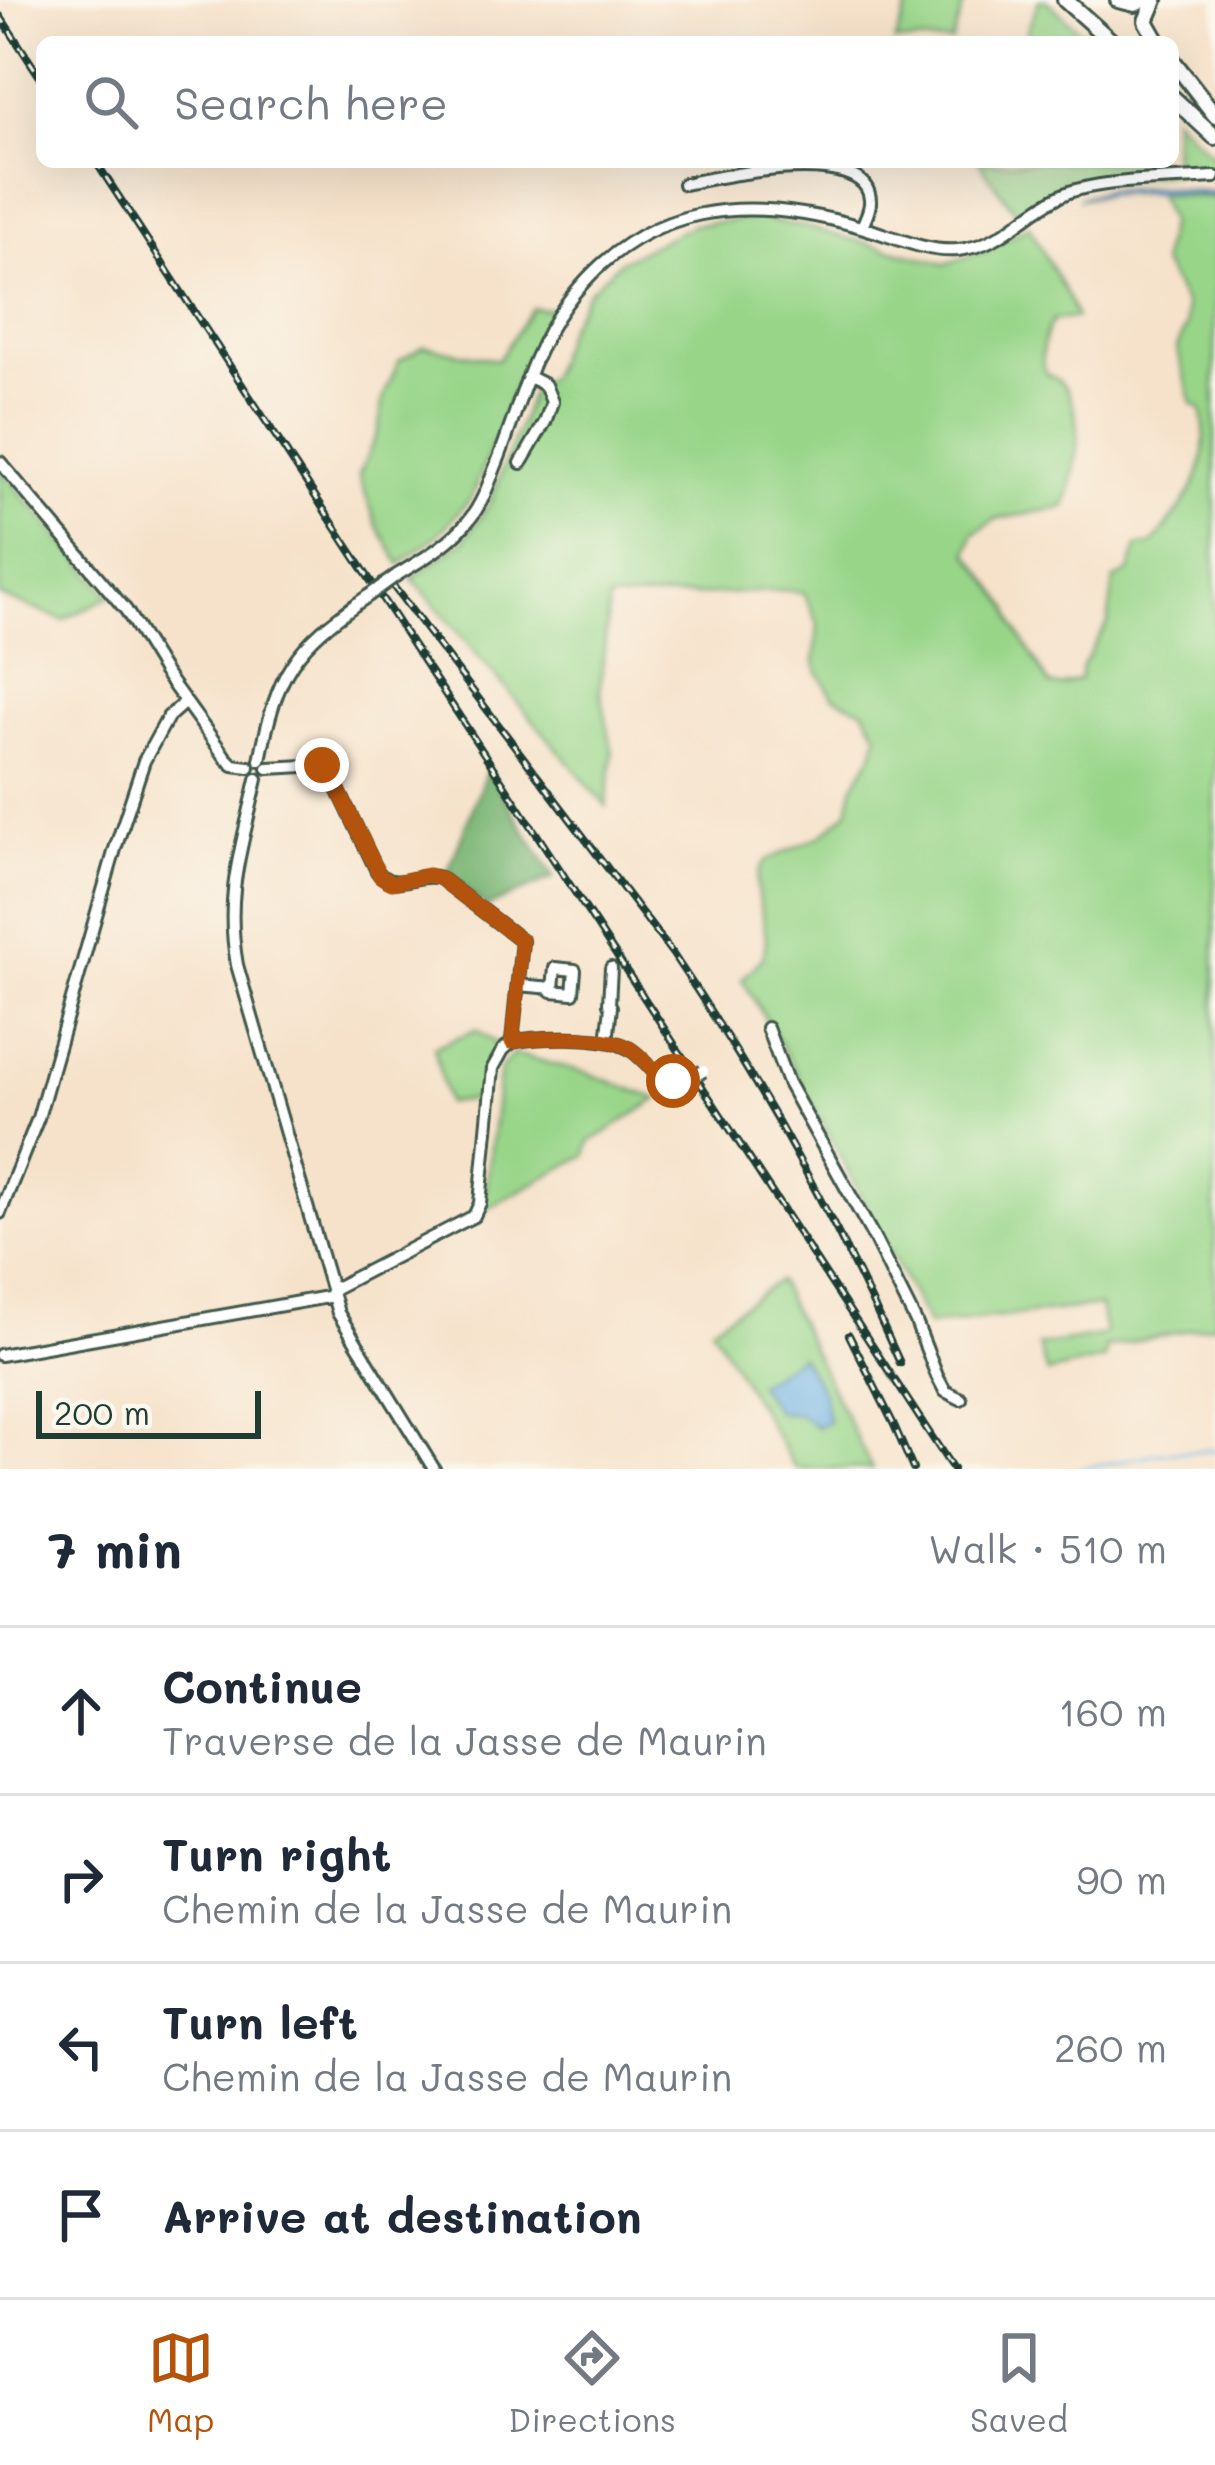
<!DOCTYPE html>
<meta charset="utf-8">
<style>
body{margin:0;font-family:Mali,sans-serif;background:#f2f2f3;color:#1f2937}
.scale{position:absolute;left:36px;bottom:30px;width:225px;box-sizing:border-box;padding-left:12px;border:6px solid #1f3d34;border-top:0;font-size:33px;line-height:42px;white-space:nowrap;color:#1f3d34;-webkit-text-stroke:9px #fbf7ec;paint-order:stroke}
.stop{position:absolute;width:36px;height:36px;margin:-27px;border:9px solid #b45309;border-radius:50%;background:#fff}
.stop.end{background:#b45309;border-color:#fff;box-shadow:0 3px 12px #0008}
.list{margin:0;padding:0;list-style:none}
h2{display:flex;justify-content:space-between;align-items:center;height:156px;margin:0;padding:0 48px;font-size:51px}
h2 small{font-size:39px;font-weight:400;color:#747a83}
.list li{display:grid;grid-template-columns:78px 1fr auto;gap:36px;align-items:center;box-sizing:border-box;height:168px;padding:0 48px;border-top:3px solid #e0e1e3}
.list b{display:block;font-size:45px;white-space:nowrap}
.list p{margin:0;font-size:39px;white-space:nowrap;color:#747a83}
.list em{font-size:39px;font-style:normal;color:#747a83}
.icon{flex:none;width:66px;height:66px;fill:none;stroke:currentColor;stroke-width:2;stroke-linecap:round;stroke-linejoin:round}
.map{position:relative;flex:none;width:1215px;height:1469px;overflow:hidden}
.search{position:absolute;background:#fff;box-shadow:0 12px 48px #0002;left:36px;right:36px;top:36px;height:132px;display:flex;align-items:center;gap:30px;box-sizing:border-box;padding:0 42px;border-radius:18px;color:#747a83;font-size:45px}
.sheet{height:828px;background:#fff}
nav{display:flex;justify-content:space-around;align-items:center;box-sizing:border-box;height:168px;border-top:3px solid #e0e1e3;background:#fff;font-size:33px;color:#747a83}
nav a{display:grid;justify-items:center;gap:6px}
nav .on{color:#b45309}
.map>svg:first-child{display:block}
.green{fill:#98d589;stroke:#5c895e;stroke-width:3}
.forest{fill:#7ab675;stroke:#4c7a54;stroke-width:3}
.water{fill:#71b3e6;stroke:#48788d;stroke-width:3}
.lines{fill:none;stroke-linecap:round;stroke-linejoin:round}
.stream{stroke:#71b3e6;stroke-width:3}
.minor-casing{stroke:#3f564a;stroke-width:16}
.major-casing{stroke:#3f564a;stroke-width:20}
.minor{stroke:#fff;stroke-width:10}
.major{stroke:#fff;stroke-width:14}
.rail-casing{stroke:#1f3d34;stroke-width:8}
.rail{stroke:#fbf7ec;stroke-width:3;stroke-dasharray:9;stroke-linecap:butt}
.minor-bridge-casing{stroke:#3f564a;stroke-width:16;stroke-linecap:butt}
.minor-bridge{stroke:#fff;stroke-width:10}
.route{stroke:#b45309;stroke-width:15}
</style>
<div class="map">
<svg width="1215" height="1469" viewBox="0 0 1215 1469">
<rect width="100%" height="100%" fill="#fbf7ec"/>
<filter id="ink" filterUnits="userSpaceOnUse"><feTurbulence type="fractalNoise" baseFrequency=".00833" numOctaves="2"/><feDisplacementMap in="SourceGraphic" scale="24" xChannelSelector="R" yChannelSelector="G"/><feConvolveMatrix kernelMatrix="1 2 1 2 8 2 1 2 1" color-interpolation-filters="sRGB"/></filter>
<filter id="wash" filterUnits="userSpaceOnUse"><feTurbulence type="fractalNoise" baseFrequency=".004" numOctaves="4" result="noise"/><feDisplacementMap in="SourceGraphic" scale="48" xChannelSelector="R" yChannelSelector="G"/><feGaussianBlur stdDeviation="2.7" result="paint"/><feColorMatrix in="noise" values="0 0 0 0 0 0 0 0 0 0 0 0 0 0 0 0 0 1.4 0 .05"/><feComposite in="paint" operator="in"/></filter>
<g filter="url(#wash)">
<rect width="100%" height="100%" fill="#f6e2ca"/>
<path class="green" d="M911 0H965L952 42H895Z
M1039 0H1046L1092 42H1023Z
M1173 117 1215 158 1213 170 1066 181 1018 215 979 162H1173Z
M1157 194 1215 198V1324L1105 1348V1359L1047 1373 1038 1346 1101 1336 1105 1333 1100 1306 928 1325 793 1066 742 979C749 972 757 966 762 957 777 926 741 887 766 861L822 835 848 811 853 787 873 754 878 734 865 711 833 696 818 672 815 663 818 624 804 593 790 590 609 600 600 688 613 754 606 806 412 578 464 541 490 503 532 391 549 377 568 326 589 291 621 261 693 225 754 218 810 228 945 264 982 252 1029 226 1068 298 1076 318 1054 320C1044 331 1037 362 1047 374 1050 376 1053 377 1056 379 1066 386 1072 399 1075 412 1083 440 1073 480 1065 507L994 520 973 534 968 553 1009 607 1014 625 1050 685 1061 686 1080 679 1082 666 1108 623 1114 580 1129 572 1137 547 1153 544C1188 500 1215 468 1201 409L1192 403 1177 348 1187 325 1185 304 1161 262 1169 221Z
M532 308 551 309 518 378 472 497 437 536 400 564 376 523 359 475 378 431 384 396 399 361 424 346 498 360Z
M0 469 110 596 63 620 0 596Z
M476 1030 500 1046 490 1063 479 1099 447 1103 434 1047Z
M514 1054 587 1073 658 1099 590 1142 586 1155 484 1210 500 1069Z
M778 1281 872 1469 795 1468 711 1327Z"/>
<path class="forest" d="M487 770 554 877 487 907 447 874Z"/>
<path class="water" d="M1153 187 1215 192V196C1168 193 1124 189 1078 199L1105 190Z
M800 1356 823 1392 828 1421 817 1427 798 1414 777 1412 757 1384Z"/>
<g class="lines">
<path class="stream" d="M1080 1469 1160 1453 1215 1450"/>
</g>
</g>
<g filter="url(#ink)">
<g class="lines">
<g class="minor-casing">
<path id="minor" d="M684 184C717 177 867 144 870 200 871 209 865 219 862 227
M0 462 126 610 164 672 226 758 233 765 249 767
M521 463 545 422 552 402 545 385 529 377
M397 575C423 559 450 544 469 520 483 503 489 482 497 463 518 410 532 350 566 304 642 201 746 194 861 227 892 236 926 253 958 250 1004 245 1023 213 1062 195 1096 179 1175 180 1215 177
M260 760C277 672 293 647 368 596
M268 768 323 765 337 787 377 871C394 894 416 871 440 878L522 941 512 1042 503 1050 493 1068 480 1203 474 1216 331 1290
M257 779C242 847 224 893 237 965L338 1313 434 1469
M518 985 553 988 555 968 575 970 573 993 552 991 553 988
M767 1028 788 1083 873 1236 916 1322 937 1376 945 1391 961 1399
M607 1041 611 1007 609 1004 611 968
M512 1042C539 1036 592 1036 619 1044 647 1052 657 1093 692 1078
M0 1213 38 1118 115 849 144 761 168 717 185 702
M0 1355 333 1296"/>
</g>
<g class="major-casing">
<path id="major" d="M1065 0 1112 42
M1118 0 1135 4 1143 0
M1155 0 1146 21 1158 42
M1173 61 1215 115
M1173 98 1215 137"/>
</g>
<use href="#minor" class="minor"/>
<use href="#major" class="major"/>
<g class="rail-casing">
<path id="rail" d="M0 16 42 80
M96 162 953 1469
M393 586 672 953C762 1085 835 1217 900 1363
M849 1335 894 1425 913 1469"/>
</g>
<use href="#rail" class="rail"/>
<g class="minor-bridge-casing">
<path id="minor-bridge" d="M368 596 397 575
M692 1078 703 1071"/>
</g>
<use href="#minor-bridge" class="minor-bridge"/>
</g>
</g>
<g class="lines" filter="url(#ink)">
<path class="route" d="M322 765 337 787 380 876 392 883 428 875 440 878 522 941 512 1042C537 1036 604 1035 627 1047 646 1057 649 1074 673 1081"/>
</g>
</svg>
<div class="scale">200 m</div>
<div class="stop" style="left:673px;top:1081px"></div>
<div class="stop end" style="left:322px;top:765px"></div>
<div class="search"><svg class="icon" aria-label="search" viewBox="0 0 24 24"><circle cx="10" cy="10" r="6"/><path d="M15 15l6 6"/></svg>Search here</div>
</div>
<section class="sheet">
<h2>7 min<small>Walk · 510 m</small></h2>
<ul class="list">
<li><svg class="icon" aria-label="ahead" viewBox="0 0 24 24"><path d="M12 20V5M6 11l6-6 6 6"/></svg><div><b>Continue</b><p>Traverse de la Jasse de Maurin</p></div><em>160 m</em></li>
<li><svg class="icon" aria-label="right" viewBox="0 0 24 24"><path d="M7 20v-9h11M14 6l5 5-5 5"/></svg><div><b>Turn right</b><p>Chemin de la Jasse de Maurin</p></div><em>90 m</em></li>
<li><svg class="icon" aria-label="left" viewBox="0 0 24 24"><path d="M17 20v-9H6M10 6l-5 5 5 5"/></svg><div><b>Turn left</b><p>Chemin de la Jasse de Maurin</p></div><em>260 m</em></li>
<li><svg class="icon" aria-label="arrive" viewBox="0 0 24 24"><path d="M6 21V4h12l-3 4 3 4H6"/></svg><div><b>Arrive at destination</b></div></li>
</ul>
</section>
<nav>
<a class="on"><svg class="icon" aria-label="map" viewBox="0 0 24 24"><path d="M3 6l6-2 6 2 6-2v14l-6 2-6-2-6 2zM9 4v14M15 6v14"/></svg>Map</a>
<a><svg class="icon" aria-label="directions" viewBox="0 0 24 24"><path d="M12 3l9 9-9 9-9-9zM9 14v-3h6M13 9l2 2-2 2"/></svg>Directions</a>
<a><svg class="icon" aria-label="saved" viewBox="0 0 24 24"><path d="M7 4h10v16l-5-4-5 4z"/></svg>Saved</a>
</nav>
